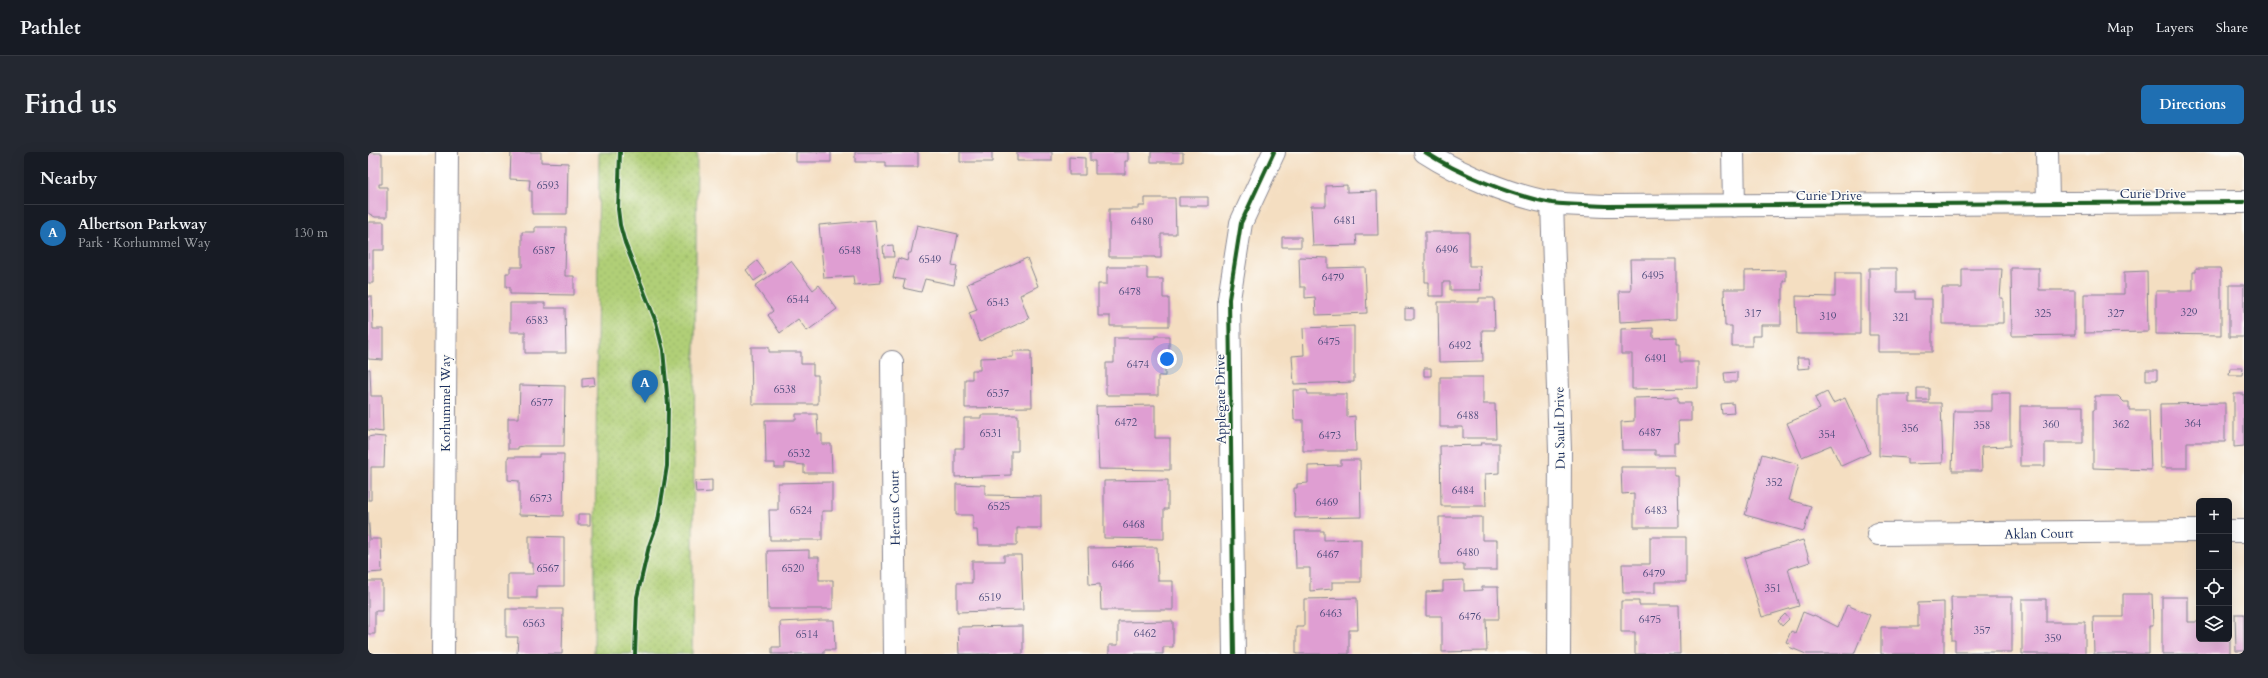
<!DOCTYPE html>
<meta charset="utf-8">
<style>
body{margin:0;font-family:Cardo,serif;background:#242831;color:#f1f3f6}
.controls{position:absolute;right:12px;bottom:12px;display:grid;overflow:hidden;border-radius:6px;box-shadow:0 4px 16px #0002}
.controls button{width:36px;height:36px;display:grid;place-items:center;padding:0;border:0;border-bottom:1px solid #363941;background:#171b24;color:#f1f3f6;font:20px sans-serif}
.you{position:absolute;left:799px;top:207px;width:14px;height:14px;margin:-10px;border:3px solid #fff;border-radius:50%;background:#1a73e8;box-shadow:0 0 0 6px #1a73e833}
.badge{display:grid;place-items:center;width:26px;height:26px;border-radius:50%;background:#1f6fb2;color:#fff;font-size:13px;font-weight:700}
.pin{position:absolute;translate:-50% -33px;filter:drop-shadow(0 1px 2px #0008)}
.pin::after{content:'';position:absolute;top:21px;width:14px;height:12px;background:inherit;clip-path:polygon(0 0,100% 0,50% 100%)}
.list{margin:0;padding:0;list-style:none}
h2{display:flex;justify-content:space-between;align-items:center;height:52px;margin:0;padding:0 16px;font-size:17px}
h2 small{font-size:13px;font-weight:400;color:#9ea1a6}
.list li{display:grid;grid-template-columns:26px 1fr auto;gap:12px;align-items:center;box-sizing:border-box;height:56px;padding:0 16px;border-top:1px solid #363941}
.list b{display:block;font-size:15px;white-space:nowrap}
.list p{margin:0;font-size:13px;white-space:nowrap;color:#9ea1a6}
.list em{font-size:13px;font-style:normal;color:#9ea1a6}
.icon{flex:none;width:22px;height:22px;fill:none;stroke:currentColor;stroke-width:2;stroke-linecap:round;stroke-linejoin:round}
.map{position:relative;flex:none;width:1876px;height:502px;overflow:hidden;border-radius:6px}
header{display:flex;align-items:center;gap:24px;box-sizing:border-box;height:56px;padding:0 20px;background:#171b24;border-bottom:1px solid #363941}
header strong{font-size:19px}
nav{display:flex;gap:22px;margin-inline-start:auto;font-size:14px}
.intro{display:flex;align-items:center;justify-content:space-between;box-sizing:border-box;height:96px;padding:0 24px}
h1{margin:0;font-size:28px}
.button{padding:10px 18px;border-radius:6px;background:#1f6fb2;color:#fff;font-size:14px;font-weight:700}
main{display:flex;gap:24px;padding:0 24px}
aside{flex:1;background:#171b24;border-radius:6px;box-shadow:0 4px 16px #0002}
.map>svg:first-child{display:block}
.park{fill:url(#park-dots);stroke:#667f6a}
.building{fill:#df9ed2}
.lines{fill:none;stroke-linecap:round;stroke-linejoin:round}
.minor-casing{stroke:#888690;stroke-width:24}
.minor{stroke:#fff;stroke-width:22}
.cycleway-casing{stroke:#fdfcf7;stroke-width:6}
.cycleway{stroke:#1b5e20;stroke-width:4}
.labels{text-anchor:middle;stroke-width:3;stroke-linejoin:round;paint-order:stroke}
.number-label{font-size:11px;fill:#4c4b7b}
.street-label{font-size:13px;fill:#1b2f5e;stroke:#fdfcf7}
</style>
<header>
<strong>Pathlet</strong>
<nav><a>Map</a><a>Layers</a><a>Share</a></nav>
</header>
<div class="intro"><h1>Find us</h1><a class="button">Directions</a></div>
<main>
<aside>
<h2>Nearby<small></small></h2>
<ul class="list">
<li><span class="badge">A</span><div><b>Albertson Parkway</b><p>Park · Korhummel Way</p></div><em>130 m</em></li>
</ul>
</aside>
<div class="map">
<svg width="1876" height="502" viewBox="0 0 1876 502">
<defs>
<pattern id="park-dots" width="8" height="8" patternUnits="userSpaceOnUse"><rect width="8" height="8" fill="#b0cf77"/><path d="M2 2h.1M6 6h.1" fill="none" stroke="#97b269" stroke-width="1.8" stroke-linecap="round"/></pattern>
</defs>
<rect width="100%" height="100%" fill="#fdfcf7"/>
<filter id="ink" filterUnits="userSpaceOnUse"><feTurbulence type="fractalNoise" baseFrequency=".025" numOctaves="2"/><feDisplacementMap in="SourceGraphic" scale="8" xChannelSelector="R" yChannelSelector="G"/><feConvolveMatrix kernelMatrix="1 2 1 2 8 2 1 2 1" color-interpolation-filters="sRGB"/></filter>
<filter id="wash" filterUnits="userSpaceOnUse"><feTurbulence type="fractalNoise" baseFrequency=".012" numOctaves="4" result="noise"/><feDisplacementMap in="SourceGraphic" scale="16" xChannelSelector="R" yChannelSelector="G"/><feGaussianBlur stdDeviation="0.9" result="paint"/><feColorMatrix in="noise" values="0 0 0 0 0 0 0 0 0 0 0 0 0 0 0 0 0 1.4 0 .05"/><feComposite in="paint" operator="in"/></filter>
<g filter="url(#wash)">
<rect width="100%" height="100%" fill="#f4dec1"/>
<path class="park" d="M231 0H329L324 502H226Z"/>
<g id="blocks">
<path class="building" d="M143 0H173V10L200 11 199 62H164V39H161L162 28 142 27Z
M428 0H463V10H428Z
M487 0H550V15H517V10H487Z
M592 0H624V10H592Z
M649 0H684V9H649Z
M722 0H760V9H757V22H727V9H722Z
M783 0H815V10H783Z
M0 1H14V32H11V35H19V65H7L0 61Z
M701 5 717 6V23H701Z
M979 33V40L1009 39 1010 83H988L989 93 945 94 943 54H958V34Z
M811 45H840V54H811Z
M777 46H807L808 82H793V106H787V105H741V57H771V54H777Z
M507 68 513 131 486 133 485 124 456 126 451 73Z
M0 70H16V98H5V131H0Z
M549 73 590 82 584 113 589 114 586 133 557 127 553 140 535 136 537 128 525 126 530 106 539 109 541 101H543Z
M167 75H198L197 124H206V143L142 142V135H138V121H142V115H154V80H167Z
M1057 80H1101V114H1112L1113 138H1082V130H1075V144H1061V130H1057Z
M914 85H933V95H914Z
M525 93 526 105H516L515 94Z
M931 105 960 106V116L997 115 999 161 948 163 947 145 937 146V135H932Z
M659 106 670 134 652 143 661 167 612 189 601 161 609 158 599 132Z
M1262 107H1308V167L1252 170 1251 139H1263Z
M389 109 398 121 386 129 378 118Z
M423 109 445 138 451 133 469 157 439 179 430 167 412 181 400 163 405 159 387 134Z
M739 115H779V127H795V146H801V174H742V164H730V132H739Z
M1501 116H1529V140H1546V147H1564V200H1510V183H1501Z
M1643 116H1671V138H1707V183L1644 184Z
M1828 116H1852L1853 120V183L1788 182V139H1825V120H1828Z
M1594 117H1634L1632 146H1635V171H1629V172H1574V136H1594Z
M1418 118V129H1415V148H1413V173H1393V184H1384V194H1364V174H1357L1356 137H1377V119Z
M1779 119 1780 180 1716 181V142H1756V120Z
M1467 121H1492V182H1429L1428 144 1467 145Z
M1861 133H1876V185H1861Z
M0 144H4L5 177H15V208L0 207Z
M1111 146H1126L1127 178H1114L1115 209 1071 210 1070 150H1111Z
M142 151H177V156H197L198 201H157V180H142Z
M1037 156 1046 157V167H1037Z
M986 174V230L926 232 924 204 936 203 935 176Z
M1285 176V186L1309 185V192H1312V210H1330V236L1264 237V202H1253V177Z
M787 184H801V214H797V224H790V243H738V211H746V186H787Z
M383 195H401V200H433V212H445V223H450V252H384Z
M645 199H663L664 255 597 256V227H604V218H612V206L645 205Z
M1429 206H1441L1442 216 1430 217Z
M1056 216H1063V224H1056Z
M1862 216H1875L1874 223H1861Z
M0 217H2L3 244H14L15 280 0 278Z
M1778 218H1789V228H1778Z
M1369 220V230H1357L1356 221Z
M226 225 227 233 214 235V226Z
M1072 225H1115V252H1127L1128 286H1095V275H1072Z
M152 233 197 234 196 294H156L150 295V297H140V266H151Z
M1549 236H1561V248H1549Z
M925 238H939L940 242H979V265L987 264 988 299H935V268H926Z
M1459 240 1465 251 1477 246 1502 301 1473 314 1463 293 1434 305 1419 271 1452 257 1447 246Z
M1624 241H1642V294L1613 295 1614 319H1584L1586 259H1624Z
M1511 242H1541V251H1573L1575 311 1539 312V306L1511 304Z
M1866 242H1876V294L1866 295Z
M1727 244H1750L1756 250H1761V258H1781L1783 318 1725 316V258H1727Z
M1310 245V251H1323V269H1310L1311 290H1306V303H1287V298H1254L1253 270 1266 269V246Z
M1365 251 1366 261 1354 262 1353 252Z
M1857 251V290H1819V316H1793L1792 252Z
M787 253V286H802V318L731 317 728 254Z
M1652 254H1715V291H1677V314H1652Z
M428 262H449L450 282H454V292H463L464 321H436V313L417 311V316H407V311H398L397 268H428Z
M613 263H650V299H643V323L587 325V296H596V266H613Z
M5 284 17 285 16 315H3V348H0V285Z
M1113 291H1131V321L1117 322 1118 354H1073L1072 294 1114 293Z
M171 302H196L195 364 151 363V329L140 328V305H171Z
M1394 302 1431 312 1421 348 1443 354 1436 379 1377 363Z
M973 308H992L993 365 927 366 926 336H929V332L940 331V314L973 313Z
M1253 315H1306V324H1310L1311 375H1266V341L1254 342Z
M344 328V340L328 341 327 329Z
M800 328V357H796V387L736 386V329Z
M464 330V359H454V388H402L401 358H410V331Z
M588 332 617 333V343L673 344V376H649V393H610L609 378H605V363H588Z
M0 360 2 387H13L14 420 0 421Z
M210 362H222V373H210Z
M1071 365H1114V388H1129V418H1096V412H1072Z
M927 379H956V388L993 387V430H964V437L942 439V416H928Z
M161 384 196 385V434H169V446H140V422H165V411H161Z
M1282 385H1318V430H1287V441H1255L1254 412H1282Z
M1435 388 1442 410 1420 417 1431 454 1394 465 1376 406Z
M789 395 790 429H805V458H733L732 432 721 433 720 396Z
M441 398V405H451V428H465V457H400L399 399Z
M636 403H653L655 458 589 460V431H604V409H636Z
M1096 428V439L1114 438V435H1130L1131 467H1118L1119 499 1074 500V464H1058V440L1075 439V429Z
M0 429H14V459H7V482H0Z
M1755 442H1784L1785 474H1781V502H1726L1725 465H1755Z
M1583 445H1644V500H1587V488H1584Z
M1794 445H1820V470H1831V487H1862V502H1794Z
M989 446 990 478H981V502H928V475H936V447Z
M1654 447H1678V470H1717V502H1654Z
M1253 449H1271V453H1311L1312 502H1267V480H1253Z
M1576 450V502H1513V475H1550V451Z
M1479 453 1502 463 1486 502H1438L1421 495 1422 492 1418 490 1423 479 1427 481 1435 460 1445 464 1446 463 1470 475Z
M138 457H195L194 502H149L150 485H138Z
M1417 462 1421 467 1414 474 1410 469Z
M1867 462H1876V499H1868Z
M454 468H466L467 498H456V502H404V495H413L412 470Z
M805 469V495H795V502H741V493H750V470Z
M655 474V502H591L590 475Z"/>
</g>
</g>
<g filter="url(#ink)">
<use href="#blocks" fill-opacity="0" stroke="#888690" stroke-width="1"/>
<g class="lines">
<g class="minor-casing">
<path id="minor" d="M1057 0C1091 22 1144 44 1184 51 1202 53 1221 53 1239 54L1876 50
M1365 0 1366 54
M1679 0 1680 51
M1184 50 1192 299 1191 502
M524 210 527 502
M1861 379H1876
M1510 382 1831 379
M75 502 79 0
M866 502 861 147 873 71 906 0"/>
</g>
<use href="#minor" class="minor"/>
<g class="cycleway-casing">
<path id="cycleway" d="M252 0 250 57 252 73 257 91 288 170 295 198 300 253 299 314 290 369 281 394 269 445 267 502
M1057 0C1091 22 1144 44 1184 51 1202 53 1221 53 1239 54L1876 50
M866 502 861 147 873 71 906 0"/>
</g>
<use href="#cycleway" class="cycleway"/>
</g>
</g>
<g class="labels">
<g class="number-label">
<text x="180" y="37">6593</text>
<text x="977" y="72">6481</text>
<text x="774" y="73">6480</text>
<text x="1079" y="101">6496</text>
<text x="176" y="102">6587</text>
<text x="482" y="102">6548</text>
<text x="562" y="111">6549</text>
<text x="1285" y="127">6495</text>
<text x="965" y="129">6479</text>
<text x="762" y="143">6478</text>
<text x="430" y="151">6544</text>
<text x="630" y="154">6543</text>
<text x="1821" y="164">329</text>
<text x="1385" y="165">317</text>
<text x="1675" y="165">325</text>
<text x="1748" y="165">327</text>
<text x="1460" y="168">319</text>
<text x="1533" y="169">321</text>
<text x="169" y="172">6583</text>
<text x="961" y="193">6475</text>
<text x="1092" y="197">6492</text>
<text x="1288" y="210">6491</text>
<text x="770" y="216">6474</text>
<text x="417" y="241">6538</text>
<text x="630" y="245">6537</text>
<text x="174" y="254">6577</text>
<text x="1100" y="267">6488</text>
<text x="758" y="274">6472</text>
<text x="1825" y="275">364</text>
<text x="1683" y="276">360</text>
<text x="1753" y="276">362</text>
<text x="1614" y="277">358</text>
<text x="1542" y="280">356</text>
<text x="1282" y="284">6487</text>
<text x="623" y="285">6531</text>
<text x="1459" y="286">354</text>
<text x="962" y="287">6473</text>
<text x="431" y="305">6532</text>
<text x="1406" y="334">352</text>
<text x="1095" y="342">6484</text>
<text x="173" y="350">6573</text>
<text x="959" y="354">6469</text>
<text x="631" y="358">6525</text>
<text x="433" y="362">6524</text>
<text x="1288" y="362">6483</text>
<text x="766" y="376">6468</text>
<text x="1100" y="404">6480</text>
<text x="960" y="406">6467</text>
<text x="755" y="416">6466</text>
<text x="180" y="420">6567</text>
<text x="425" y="420">6520</text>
<text x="1286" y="425">6479</text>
<text x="1405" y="440">351</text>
<text x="622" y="449">6519</text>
<text x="963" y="465">6463</text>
<text x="1102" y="468">6476</text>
<text x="1282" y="471">6475</text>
<text x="166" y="475">6563</text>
<text x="1614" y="482">357</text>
<text x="777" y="485">6462</text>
<text x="439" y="486">6514</text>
<text x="1685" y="490">359</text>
</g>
<g class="street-label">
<text x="1785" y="46">Curie Drive</text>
<text x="1461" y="48">Curie Drive</text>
<text transform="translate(852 247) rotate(-91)" y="5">Applegate Drive</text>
<text transform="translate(77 251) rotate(-90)" y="5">Korhummel Way</text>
<text transform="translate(1191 276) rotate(-91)" y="5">Du Sault Drive</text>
<text transform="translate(526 356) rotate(-91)" y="5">Hercus Court</text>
<text transform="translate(1671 381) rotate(-1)" y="5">Aklan Court</text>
</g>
</g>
</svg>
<div class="controls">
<button>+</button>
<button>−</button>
<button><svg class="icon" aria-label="locate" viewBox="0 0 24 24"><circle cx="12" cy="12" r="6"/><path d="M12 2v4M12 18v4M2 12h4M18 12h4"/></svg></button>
<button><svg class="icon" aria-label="layers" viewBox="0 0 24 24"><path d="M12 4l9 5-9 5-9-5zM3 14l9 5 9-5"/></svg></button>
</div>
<div class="you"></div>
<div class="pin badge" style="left:277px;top:251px">A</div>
</div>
</main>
